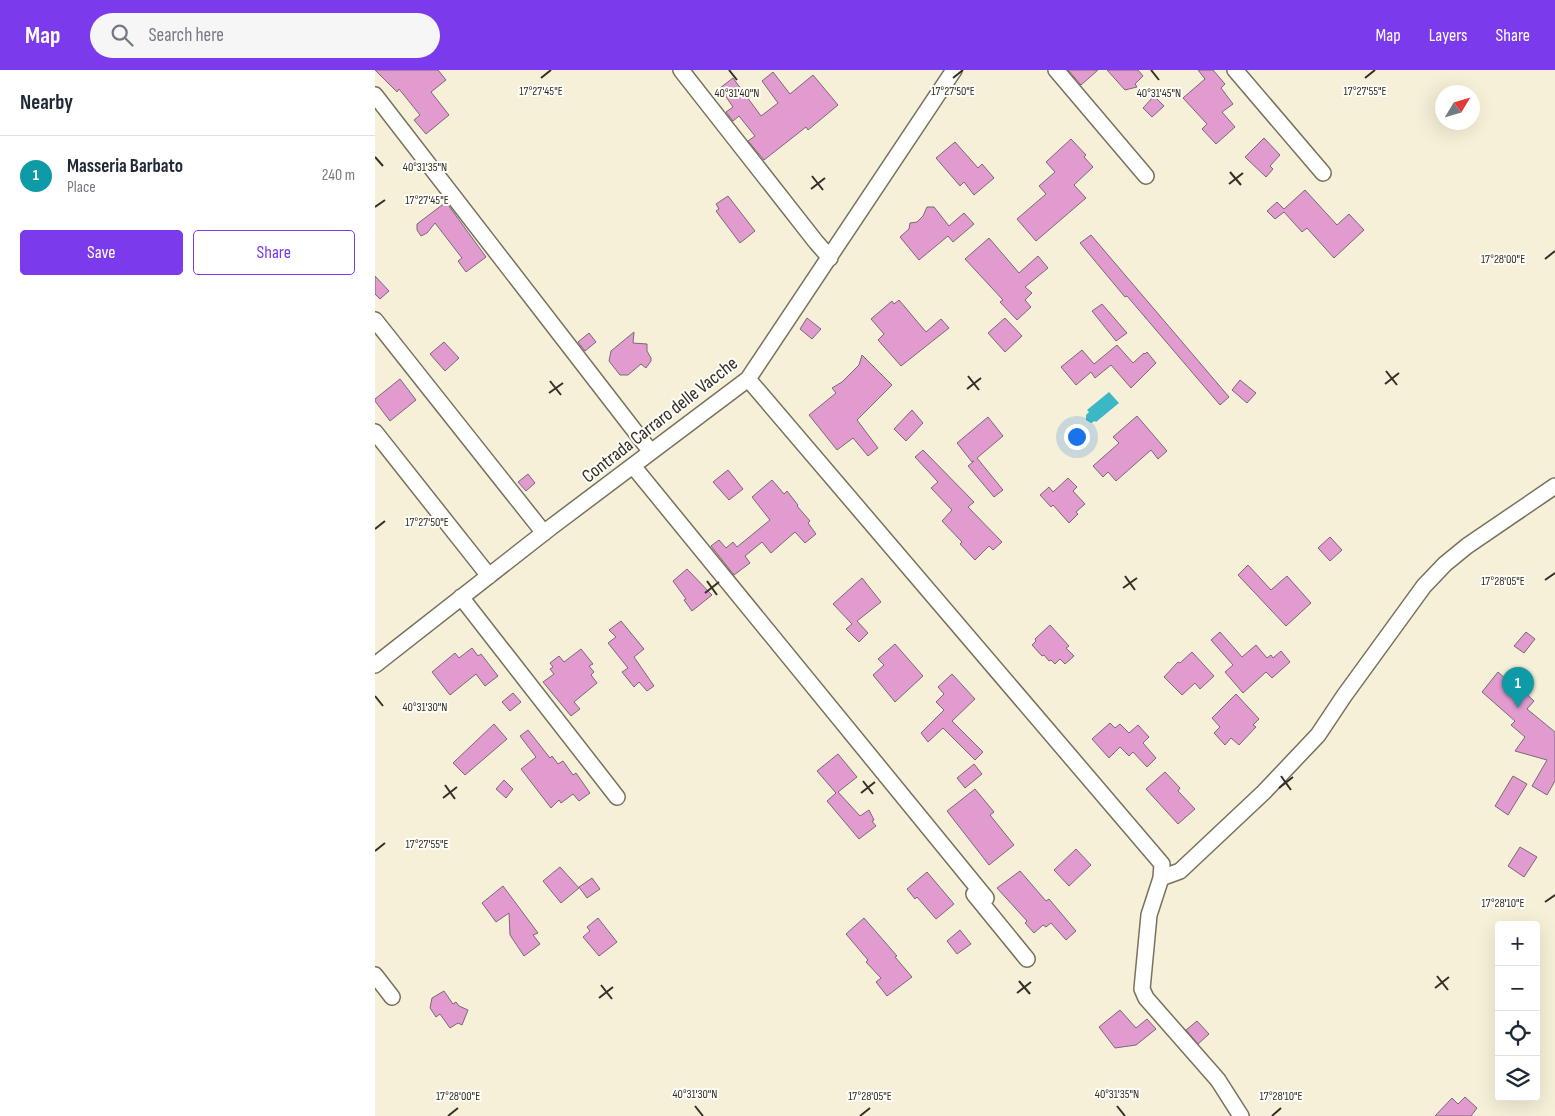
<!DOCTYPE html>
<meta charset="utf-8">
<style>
body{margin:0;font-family:"Sofia Sans Condensed",sans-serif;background:#f6f6f7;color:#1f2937}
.controls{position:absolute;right:15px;bottom:15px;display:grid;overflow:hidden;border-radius:5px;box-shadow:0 5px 20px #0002}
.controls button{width:45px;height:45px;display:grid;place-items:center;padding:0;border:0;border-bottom:1px solid #e0e1e3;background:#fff;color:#1f2937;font:25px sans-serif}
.compass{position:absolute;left:1060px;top:15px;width:45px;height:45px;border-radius:50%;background:#fff;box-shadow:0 5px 20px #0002;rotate:52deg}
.you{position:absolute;left:701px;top:366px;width:18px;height:18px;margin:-12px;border:4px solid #fff;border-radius:50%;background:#1a73e8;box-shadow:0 0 0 8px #1a73e833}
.badge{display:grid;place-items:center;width:32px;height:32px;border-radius:50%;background:#7c3aed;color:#fff;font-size:16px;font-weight:700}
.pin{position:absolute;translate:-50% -41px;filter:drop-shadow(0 1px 2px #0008)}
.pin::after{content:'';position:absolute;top:26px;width:18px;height:15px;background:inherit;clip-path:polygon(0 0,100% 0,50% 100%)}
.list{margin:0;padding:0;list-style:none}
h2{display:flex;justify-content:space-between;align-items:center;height:65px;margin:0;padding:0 20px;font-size:21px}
h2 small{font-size:16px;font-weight:400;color:#747a83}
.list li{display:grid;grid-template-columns:32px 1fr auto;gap:15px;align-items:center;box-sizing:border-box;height:80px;padding:0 20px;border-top:1px solid #e0e1e3}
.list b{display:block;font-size:19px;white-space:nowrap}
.list p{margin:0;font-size:16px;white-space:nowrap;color:#747a83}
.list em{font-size:16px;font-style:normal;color:#747a83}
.actions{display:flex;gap:10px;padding:15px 20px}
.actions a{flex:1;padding:11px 0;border:1px solid #7c3aed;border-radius:5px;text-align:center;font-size:18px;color:#7c3aed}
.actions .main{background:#7c3aed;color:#fff}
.icon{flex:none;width:28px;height:28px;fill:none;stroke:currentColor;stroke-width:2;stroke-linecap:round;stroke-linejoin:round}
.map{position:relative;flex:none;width:1180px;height:1046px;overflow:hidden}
header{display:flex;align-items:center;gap:30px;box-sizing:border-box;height:70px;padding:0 25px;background:#7c3aed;color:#fff}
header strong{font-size:24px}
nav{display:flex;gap:28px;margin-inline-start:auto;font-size:18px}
.search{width:350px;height:45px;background:#f6f6f7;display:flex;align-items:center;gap:12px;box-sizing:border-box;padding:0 18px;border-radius:28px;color:#747a83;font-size:19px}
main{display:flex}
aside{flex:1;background:#fff}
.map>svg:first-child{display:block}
.water{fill:#3cb7c6}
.building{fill:#e19bcf;stroke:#7b6876}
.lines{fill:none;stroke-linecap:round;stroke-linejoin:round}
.minor-casing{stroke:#78715c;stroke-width:18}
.minor{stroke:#fff;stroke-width:15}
.ticks{fill:none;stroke:#322f26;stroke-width:2}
.labels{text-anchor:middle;stroke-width:4;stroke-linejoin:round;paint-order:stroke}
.street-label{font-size:19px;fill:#322f26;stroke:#fffdf8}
.ticks-label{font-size:12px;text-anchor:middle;fill:#322f26;stroke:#fffdf8;stroke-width:4;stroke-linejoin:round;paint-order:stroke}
</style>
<header>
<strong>Map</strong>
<div class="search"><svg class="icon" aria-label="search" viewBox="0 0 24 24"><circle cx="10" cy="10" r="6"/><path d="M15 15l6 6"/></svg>Search here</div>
<nav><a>Map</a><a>Layers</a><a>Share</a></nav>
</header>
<main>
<aside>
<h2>Nearby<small></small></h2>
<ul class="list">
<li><span class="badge" style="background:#0f9aa8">1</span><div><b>Masseria Barbato</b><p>Place</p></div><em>240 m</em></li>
</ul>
<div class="actions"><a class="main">Save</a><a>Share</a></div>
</aside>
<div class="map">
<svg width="1180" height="1046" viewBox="0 0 1180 1046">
<rect width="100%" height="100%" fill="#f7f0d8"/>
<path class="water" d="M734 322 744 333 721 352 720 351 716 353 711 350V345L714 342 712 340Z"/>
<path class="building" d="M0 0H63L71 10 56 22 74 45 51 64 39 50 45 45 24 19 22 22Z
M693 0H723L706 15Z
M732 0H763L768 6 760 14 762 17 750 20Z
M823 0H838L850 14 846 18 858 34 847 42 860 57 841 74 827 59 832 54 808 28 830 9Z
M398 2 415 24 438 5 463 35 433 60 431 57 389 90 373 71 380 66 364 46 358 51 351 42 358 37 345 18 358 8 386 46 403 33 387 11Z
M779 26 789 36 777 47 768 38Z
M889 68 905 85 895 96 898 99 891 107 870 87Z
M696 69 711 85 709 87 718 97 699 115 711 128 661 171 642 149 671 124 664 116 680 102 671 92Z
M580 72 603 98 607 94 619 108 599 125 589 112 585 116 561 88Z
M930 120 962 155 974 144 989 160 959 188 932 158 927 162 909 142 900 149 892 141 902 132 909 139Z
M353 126 380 161 365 173 341 141 344 139 341 134Z
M71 132 111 187 91 202 83 191 87 188 60 153 52 163 46 166 42 160V154Z
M552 137H559L574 156 589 143 599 154 578 172 573 166 544 190 525 167 534 159 535 153 542 152 548 146Z
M716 165 854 327 845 335 752 226 750 227 705 173Z
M614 168 644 203 663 186 673 198 650 217 657 223 650 230 656 237 642 250 625 232 628 230 590 189Z
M0 206 14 221 5 229 0 224Z
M524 230 551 262 566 249 574 258 526 296 503 270 509 264 496 249 517 231 519 234Z
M727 234 752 263 741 271 717 241Z
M432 248 446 259 437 269 425 259Z
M630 248 647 266 630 282 613 263Z
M259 262 258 273 272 274V281L276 288V291L271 298 266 294 253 305H245L234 291 236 281Z
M214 263 221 272 210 281 203 272Z
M69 272 84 288 70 301 55 284Z
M742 275 758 293 769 283 770 284 772 282 781 293 756 318 736 295 720 308 716 302 701 315 686 297 707 280 719 294Z
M487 285 517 315 482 350 503 378 493 386 478 368 462 380 434 345 461 323 457 318 467 312 484 295Z
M25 309 41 330 15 351 0 331V329Z
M865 310 881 323 872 333 857 320Z
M537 340 548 353 531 371 519 359Z
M762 346 792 381 783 389 776 380 741 411 733 402 728 407 718 396 744 373 738 367Z
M613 347 628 366 602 388 628 420 619 427 593 396 599 391 597 392 582 373Z
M548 380 599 432 593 437 627 472 618 480 614 476 600 490 585 474 587 472 567 451 577 440 556 418 563 412 540 387Z
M353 400 368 419 354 430 338 412Z
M153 404 160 413 151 421 143 412Z
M693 408 702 417 698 421 710 434 701 442 703 444 694 453 678 435 676 437 665 425 674 417 678 422Z
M397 410 409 424 412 421 423 435 422 436 435 451 433 453 441 464 430 473 420 462 396 483 387 472 370 486 375 493 359 505 336 476 344 470 351 478 358 472 362 477 395 450 377 427Z
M955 467 967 480 955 491 943 478Z
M873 495 896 520 912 506 936 533 911 556 863 505Z
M312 499 337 525 317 541 309 530 311 529 298 511Z
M487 508 506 532 482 551 493 563 484 572 471 559 477 554 458 534Z
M246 551 269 579 259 587 279 616 272 621 264 612 259 617 247 602 253 598 233 573 241 567 234 560Z
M675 555 694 576 691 578 699 586 690 594 685 589 680 594 676 590 674 591 669 585 667 586 657 575 661 571 660 569Z
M845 562 867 587 881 575 892 588 896 585 898 588 906 581 915 592 897 608 891 602 868 623 850 602 858 595 836 570Z
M1151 562 1160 569 1149 583 1139 576Z
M520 574 548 606 520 632 498 605 509 595 503 589Z
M97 578 103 586 106 584 123 606 110 616 101 604 75 625 57 602 80 583 84 588Z
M206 579 218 594 214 596 219 602 216 605 222 613 199 632 205 639 196 646 168 612 179 604 175 599 178 597 175 593 184 586 189 592Z
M817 582 839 606 825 619 820 613 807 625 789 607 803 592 805 593Z
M1123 602 1141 618 1143 616 1159 631 1152 639 1180 662V711L1172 725 1157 716 1172 690 1140 681 1150 667 1136 655 1140 651 1107 622Z
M577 604 600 629 577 651 608 682 600 690 568 658 553 672 546 663 569 640 561 632 569 624 563 617Z
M138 623 146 632 135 641 127 632Z
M861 624 884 649 878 655 881 657 864 675 856 668 850 675 839 663 845 657 837 648Z
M735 653 740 658 745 654 754 663 763 655 774 667 768 673 781 688 772 697 758 682 754 686 745 677 734 688 717 669Z
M119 654 132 669 90 705 78 693Z
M153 660 175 688 177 686 183 694 188 691 198 705 201 703 215 723 204 731 198 724 186 733 184 730 176 738 146 699 161 687 145 666Z
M463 684 482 707 463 722 485 746 494 740 499 750 497 751 501 756 484 769 452 731 461 723 442 701Z
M599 694 607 704 590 718 582 708Z
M790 702 805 718 803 721 820 739 803 754 771 719Z
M1138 706 1152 714 1133 745 1120 736Z
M129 710 138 719 131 728 121 719Z
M600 719 619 742 615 745 639 775 614 795 572 741Z
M1145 777 1162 787 1149 807 1133 796Z
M701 779 716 795 694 816 679 800Z
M185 797 204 818 186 833 168 811Z
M645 801 671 831 674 829 701 861 691 870 676 853 671 857 668 855 659 863 650 853 652 851 622 818Z
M552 802 579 834 561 849 542 827 540 829 532 819Z
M217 808 225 819 212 828 204 817Z
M128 816 163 863 158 865 165 874 149 886 135 865 134 843 121 852 107 833Z
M223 848 242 872 224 886 208 867 215 861 212 857Z
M489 848 522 886 520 887 537 907 512 926 501 912 506 908 491 892 493 890 471 864Z
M585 860 596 874 582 884 572 871Z
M69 921 78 934 81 932 84 936 93 940 87 955 83 953 75 958 65 944 61 947 55 938 57 928Z
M745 940 761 958 772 949 781 959 761 975 740 978 724 957Z
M822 951 834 964 823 974 811 960Z
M1090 1027 1102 1038 1096 1046H1060L1077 1028 1083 1034Z"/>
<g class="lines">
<g class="minor-casing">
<path id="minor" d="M306 0 441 172 455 188
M681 0 771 106
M860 0 948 103
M0 25 276 382
M0 250 169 463
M373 309 787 794 786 808 774 845 767 919 771 928 843 1010 866 1046
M0 362 114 506
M258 396 611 828
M86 527 242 727
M0 595 175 458 373 309 579 0
M786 808 805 801 889 722 943 665 969 626 1049 516 1070 494 1092 476 1180 416
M599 824 652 889
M0 905 17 927"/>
</g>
<use href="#minor" class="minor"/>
</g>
<path class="ticks" d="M354 0 362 10M776 0 784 10M166 8 176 0M578 8 588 0M990 8 1000 0M0 87 8 96M855 102 866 115M437 106 448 120M854 114 868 103M436 119 450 108M0 137 10 130M1170 189 1180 181M1011 301 1022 315M593 306 604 320M175 311 186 325M1010 314 1024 303M592 319 606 308M174 323 188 313M0 459 10 451M750 506 760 520M1170 510 1180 503M332 511 342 525M748 518 762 508M330 523 344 512M0 626 8 636M906 706 916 720M488 711 498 724M70 715 80 729M904 718 918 707M486 723 500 712M68 728 82 717M0 781 10 773M1170 832 1180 825M1062 906 1073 920M644 911 655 924M226 915 237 929M1060 918 1074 907M642 923 656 912M224 928 238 917M320 1036 328 1046M742 1036 750 1046M73 1046 83 1038M485 1046 495 1038M897 1046 906 1038"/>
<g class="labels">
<g class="street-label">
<text transform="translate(284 349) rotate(-38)" y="7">Contrada Carraro delle Vacche</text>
</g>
</g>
<g class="ticks-label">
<text x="166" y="25">17°27'45"E</text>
<text x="578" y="25">17°27'50"E</text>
<text x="990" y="25">17°27'55"E</text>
<text x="362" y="27">40°31'40"N</text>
<text x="784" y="27">40°31'45"N</text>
<text x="50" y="101">40°31'35"N</text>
<text x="52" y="134">17°27'45"E</text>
<text x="1128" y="193">17°28'00"E</text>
<text x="52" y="456">17°27'50"E</text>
<text x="1128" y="515">17°28'05"E</text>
<text x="50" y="641">40°31'30"N</text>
<text x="52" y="778">17°27'55"E</text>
<text x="1128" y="837">17°28'10"E</text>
<text x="320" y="1028">40°31'30"N</text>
<text x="742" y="1028">40°31'35"N</text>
<text x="83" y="1030">17°28'00"E</text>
<text x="495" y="1030">17°28'05"E</text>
<text x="906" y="1030">17°28'10"E</text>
</g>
</svg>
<div class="controls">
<button>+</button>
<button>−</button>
<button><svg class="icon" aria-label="locate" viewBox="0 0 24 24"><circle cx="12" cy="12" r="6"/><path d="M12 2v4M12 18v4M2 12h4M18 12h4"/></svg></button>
<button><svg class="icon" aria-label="layers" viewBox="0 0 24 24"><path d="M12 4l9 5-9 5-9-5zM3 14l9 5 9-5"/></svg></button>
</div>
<svg class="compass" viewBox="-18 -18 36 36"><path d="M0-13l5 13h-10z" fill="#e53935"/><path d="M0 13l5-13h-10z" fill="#747a83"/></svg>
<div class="you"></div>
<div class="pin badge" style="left:1143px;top:638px;background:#0f9aa8">1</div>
</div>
</main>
